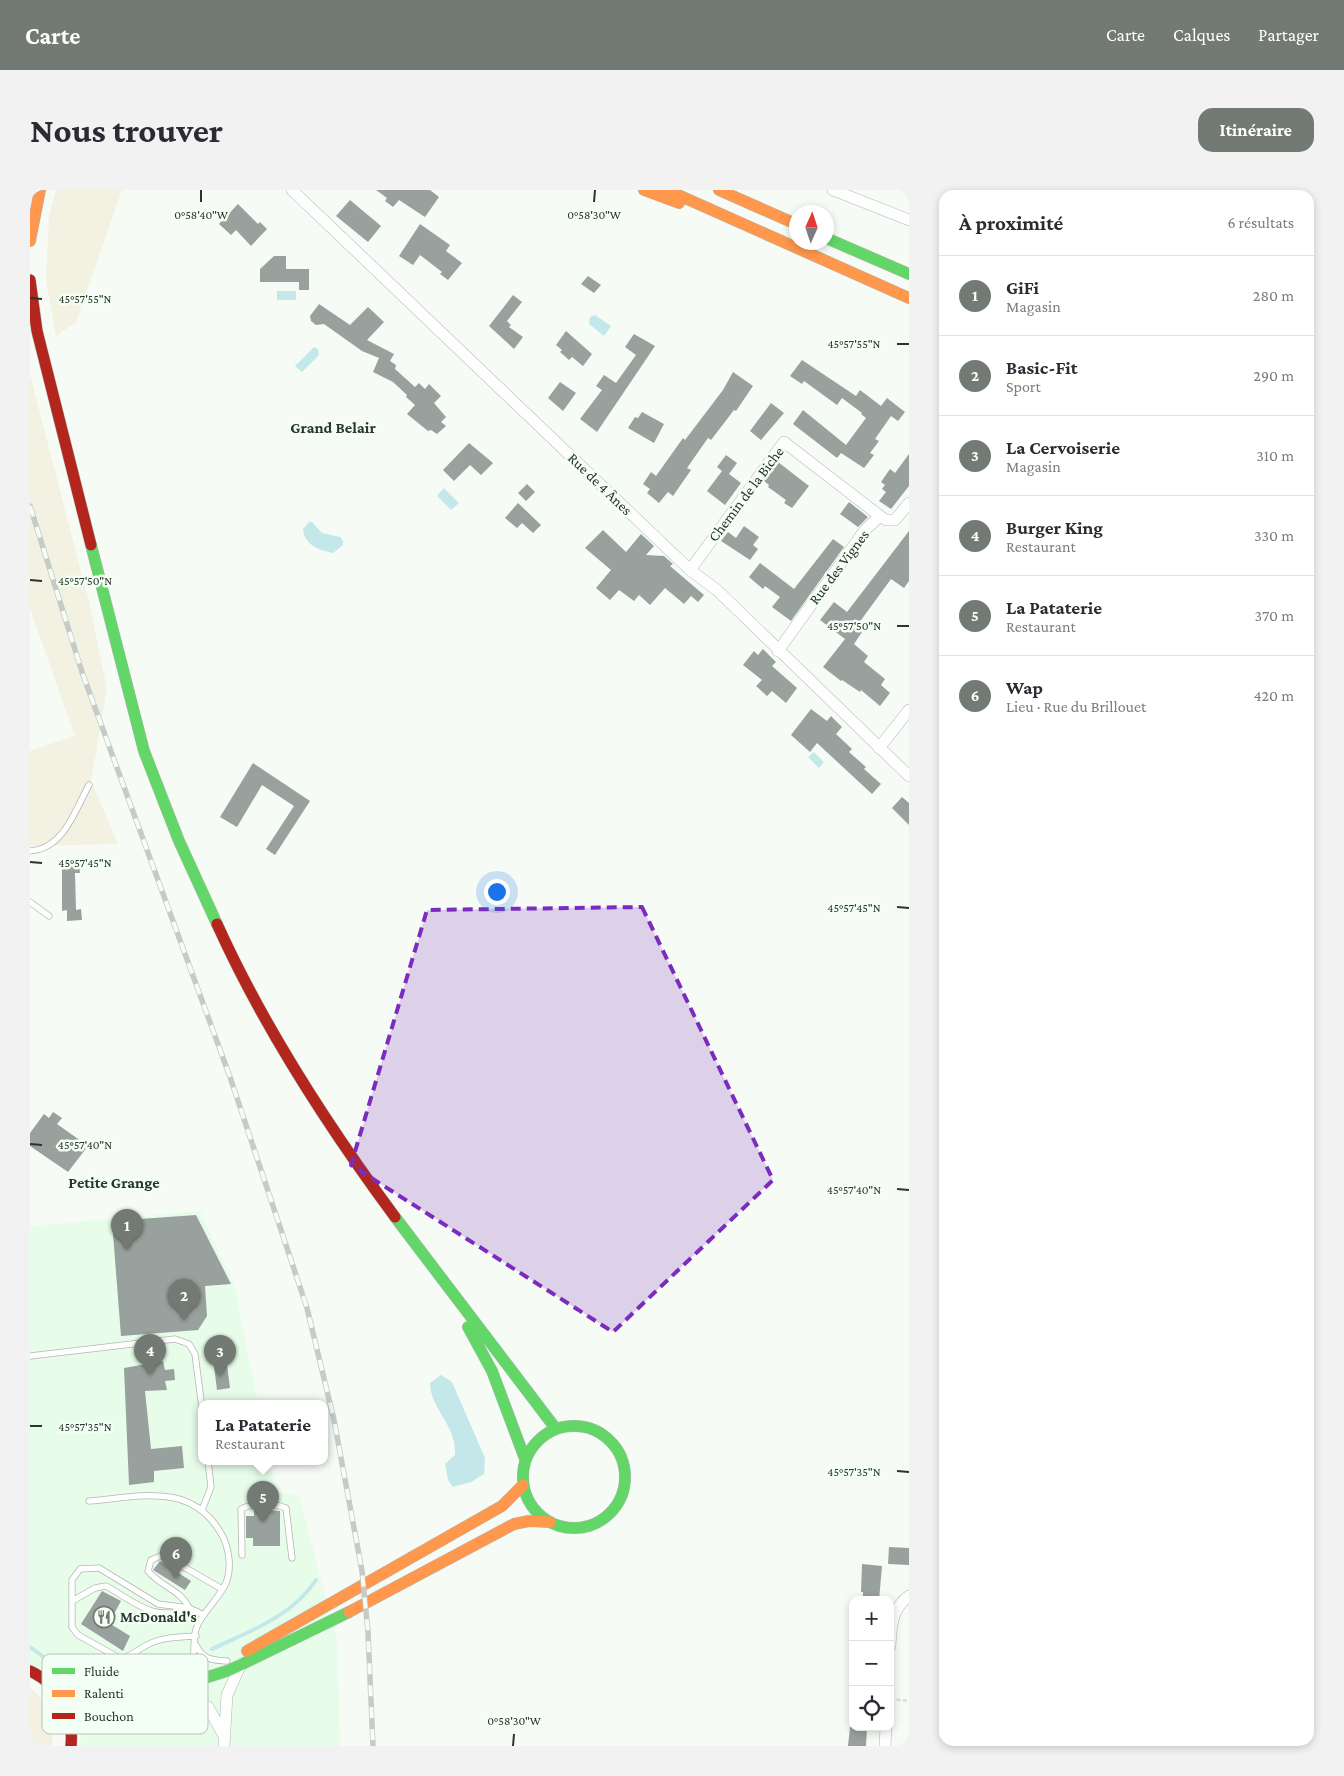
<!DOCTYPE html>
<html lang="fr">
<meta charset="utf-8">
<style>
body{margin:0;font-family:"Crimson Pro",serif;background:#f2f2f3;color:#2b2b33}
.controls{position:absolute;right:15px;bottom:15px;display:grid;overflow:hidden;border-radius:10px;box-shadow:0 2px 8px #0003}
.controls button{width:45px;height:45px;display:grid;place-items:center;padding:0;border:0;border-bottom:1px solid #e1e1e2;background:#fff;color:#2b2b33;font:25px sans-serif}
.compass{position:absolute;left:759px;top:15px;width:45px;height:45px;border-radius:50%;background:#fff;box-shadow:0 2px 8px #0003;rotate:3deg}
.you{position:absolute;left:466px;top:701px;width:18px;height:18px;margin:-12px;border:4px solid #fff;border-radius:50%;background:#1a73e8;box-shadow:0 0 0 8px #1a73e833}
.badge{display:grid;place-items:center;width:32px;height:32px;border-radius:50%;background:#727a73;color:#fff;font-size:16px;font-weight:700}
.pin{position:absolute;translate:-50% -41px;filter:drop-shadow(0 1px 2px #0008)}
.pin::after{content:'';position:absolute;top:26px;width:18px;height:15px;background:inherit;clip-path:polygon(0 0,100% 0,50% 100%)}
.popup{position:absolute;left:168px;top:1210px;width:130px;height:65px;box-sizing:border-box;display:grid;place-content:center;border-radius:10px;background:#fff;filter:drop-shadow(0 1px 4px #0005);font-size:16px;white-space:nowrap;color:#7c7c81}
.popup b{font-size:19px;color:#2b2b33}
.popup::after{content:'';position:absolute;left:50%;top:100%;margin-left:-10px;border:10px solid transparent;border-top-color:#fff}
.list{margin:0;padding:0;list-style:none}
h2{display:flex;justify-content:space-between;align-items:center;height:65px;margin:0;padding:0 20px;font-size:21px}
h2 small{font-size:16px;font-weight:400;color:#7c7c81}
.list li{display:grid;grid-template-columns:32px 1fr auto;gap:15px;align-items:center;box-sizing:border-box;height:80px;padding:0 20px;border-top:1px solid #e1e1e2}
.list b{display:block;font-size:19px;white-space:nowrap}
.list p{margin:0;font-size:16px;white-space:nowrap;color:#7c7c81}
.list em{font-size:16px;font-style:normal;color:#7c7c81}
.icon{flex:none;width:28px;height:28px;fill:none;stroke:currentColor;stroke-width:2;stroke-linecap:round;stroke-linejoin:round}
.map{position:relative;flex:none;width:879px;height:1556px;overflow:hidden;border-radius:15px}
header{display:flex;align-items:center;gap:30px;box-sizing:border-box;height:70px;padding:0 25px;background:#727a73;color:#fff}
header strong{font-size:24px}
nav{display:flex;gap:28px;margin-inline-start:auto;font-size:18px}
.intro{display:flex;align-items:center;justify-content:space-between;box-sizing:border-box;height:120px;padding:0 30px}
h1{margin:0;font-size:35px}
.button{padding:12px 22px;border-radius:15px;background:#727a73;color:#fff;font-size:18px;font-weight:700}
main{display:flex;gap:30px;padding:0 30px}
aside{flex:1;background:#fff;border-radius:15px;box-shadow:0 2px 8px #0003}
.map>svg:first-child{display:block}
.built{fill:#e7fdea}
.green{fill:#f3f2e2}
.water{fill:#c4e8ea}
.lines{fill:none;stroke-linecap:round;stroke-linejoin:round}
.stream{stroke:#c4e8ea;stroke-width:4}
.building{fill:#98a19d}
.lane-casing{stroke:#b1b8b2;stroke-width:7}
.street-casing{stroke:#b1b8b2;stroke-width:12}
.fast-casing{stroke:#b1b8b2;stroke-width:12}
.slow-casing{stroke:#b1b8b2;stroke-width:12}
.jam-casing{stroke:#b1b8b2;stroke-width:12}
.path{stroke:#dcdedc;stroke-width:2.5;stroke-dasharray:4 2.5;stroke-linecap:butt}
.lane{stroke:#fefefe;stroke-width:5.5}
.street{stroke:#fefefe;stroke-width:11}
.fast{stroke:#63d668;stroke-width:11}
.slow{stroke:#ff974d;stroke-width:11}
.jam{stroke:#b3261e;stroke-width:11}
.rail-casing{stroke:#c7cac7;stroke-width:5.5}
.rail{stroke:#f3fef4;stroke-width:4;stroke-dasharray:11;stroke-linecap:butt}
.marked{fill:#7b2cbf;fill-opacity:0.2;stroke:#7b2cbf;stroke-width:4;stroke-dasharray:10 6;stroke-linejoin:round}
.ticks{fill:none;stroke:#2b352c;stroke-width:2}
.labels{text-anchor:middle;stroke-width:5;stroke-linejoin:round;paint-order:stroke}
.street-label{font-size:15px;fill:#2b352c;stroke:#f3fef4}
.poi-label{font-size:15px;font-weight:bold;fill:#2b352c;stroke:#f3fef4;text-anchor:start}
.neighbourhood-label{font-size:16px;font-weight:bold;fill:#2b352c;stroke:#f3fef4}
.key{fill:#f3fef4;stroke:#b7c2b8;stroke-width:1}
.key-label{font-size:14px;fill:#2b352c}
.ticks-label{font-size:12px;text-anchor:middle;fill:#2b352c;stroke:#f3fef4;stroke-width:5;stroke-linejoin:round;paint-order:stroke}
</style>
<header>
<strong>Carte</strong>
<nav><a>Carte</a><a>Calques</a><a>Partager</a></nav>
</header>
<div class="intro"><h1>Nous trouver</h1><a class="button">Itinéraire</a></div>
<main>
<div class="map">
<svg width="879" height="1556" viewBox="0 0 879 1556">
<rect width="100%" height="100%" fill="#f6fbf6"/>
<path class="built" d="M170 1021 204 1094 228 1213H172V1271H240L246 1302 269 1305 307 1450 310 1556H48L52 1546 0 1474V1036Z"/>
<path class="green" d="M26 0H92L46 132 26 146 16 90 19 26Z
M0 185 59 412 77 499 61 591 88 654 0 656V561L45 546 0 419Z
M0 1498C20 1512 24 1533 22 1556H0Z"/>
<path class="water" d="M247 101H266V110H247Z
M565 125 581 136 574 146 559 134 560 127Z
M284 157 288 159 289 165 272 182 265 176Z
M414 298 429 313 421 320 407 306Z
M279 332H282L292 343 310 347 313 351V355L303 363C289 360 274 355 273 339Z
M784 562 794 572 789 578 778 567Z
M411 1185 422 1192 455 1268 454 1284 441 1292 423 1297 418 1290 415 1274 425 1265C427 1235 400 1219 400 1193Z"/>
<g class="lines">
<path class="stream" d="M0 1457 30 1479 58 1491 112 1485 148 1473
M182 1459C220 1441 263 1426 286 1390"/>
</g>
<path class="building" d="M346 0H400L409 7 395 27 369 10 363 17 355 11 357 8Z
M320 10 351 36 338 52 306 26Z
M208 14 228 34 230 32 237 39 221 56 206 40 201 45 189 34Z
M390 34 420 55 416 61 432 73 418 90 410 84 412 82 390 65 383 75 369 66Z
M244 66H256V79H279V100H269V92H230V79Z
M558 86 571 95 564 103 551 94Z
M483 105 492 112 477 131 481 135 479 137 493 147 484 159 459 136Z
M289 114 320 135 338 117 354 132 337 150 364 164 360 171 366 175 365 179 385 197 389 193 395 199 399 194 411 206 404 213 416 227 411 232 416 236 407 244 401 240 398 241 377 224 385 215 376 207 377 205 363 192 343 182 349 168 332 161 294 134 286 135 281 131 280 126Z
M536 141 562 164 553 176 542 167 539 170 530 162 532 160 526 155Z
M604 144 625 156 567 242 550 229 572 200 566 196 574 185 586 193 606 165 595 157Z
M772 170 826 206 830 200 851 216 857 208 875 222 868 231 861 226 845 249 849 251 840 263 844 265 834 278 811 263 807 268 763 234 773 220 816 255 836 228 831 224 832 223 812 208 807 215 774 191 772 194 760 186Z
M703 182 723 196 706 221 704 220 681 250 678 248 657 278 661 280 643 306 638 302 629 313 617 303 620 299 613 294 621 282 626 286 653 248 655 250 693 200Z
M530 192 546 203 533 221 518 208Z
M741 213 754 223 731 250 720 241Z
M612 222 634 234 624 253 598 238 605 227 608 228Z
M439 253 463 273 451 285 440 275 424 291 413 280Z
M879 264V296L861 319 849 311 856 302 852 299 855 295 851 292 860 279 865 283Z
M696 265 707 273 699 284 711 293 695 315 677 301 692 281 687 277Z
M748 272 779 296 762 318 754 313 756 310 738 297 739 295 734 291Z
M497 294 505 302 496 311 488 303Z
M819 312 838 327 828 337 810 324Z
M488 313 511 335 503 343 492 333 487 338 475 328Z
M714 336 729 347 723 355 728 359 720 370 691 351 698 342 706 348Z
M573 340 596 362 611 344 624 356 616 365 634 366 643 374 640 376 674 405 668 412 661 406 654 414 635 398 620 415 609 405 604 411 589 400 580 410 566 398 581 380 555 358Z
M879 341V391L874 398 861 389 826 437 832 442 824 454 838 466 834 472 855 489 851 495 860 503 850 516 831 500 830 502 812 490 811 491 793 477 815 449 790 430 804 412 817 422Z
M803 349 814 357 761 431 742 417 750 407 735 396 733 399 719 387 730 373 764 399Z
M733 459 746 472 742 476 767 498 756 513 742 501 737 506 726 496 732 490 713 475 724 461 728 465Z
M781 519 797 531 801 526 812 537 806 544 822 559 819 562 836 577 834 579 851 594 842 604 787 553 780 562 761 545Z
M223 573 280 611 245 665 236 659 264 616 232 595 207 637 190 627Z
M872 607 879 613V635L862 618Z
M49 672 50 683H45L46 720 51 719 52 730 37 731V720L32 721V673Z
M23 922 32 928 27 934 58 956 38 982 0 956V943L14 924 19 928Z
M166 1025 201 1094 175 1096 177 1126 168 1140 91 1146 82 1031Z
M196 1167 200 1198 187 1200 183 1168Z
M133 1171 135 1180 144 1179 145 1190 135 1191 137 1200 115 1201 121 1259 152 1256 154 1278 124 1281V1292L99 1295 94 1178Z
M228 1319 250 1321V1356H223V1348H216V1326H224V1320Z
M859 1357 879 1358V1375L858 1374Z
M130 1371 161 1391 155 1400 123 1380Z
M832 1374 852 1376 849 1410H833V1402H831Z
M72 1401 91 1411 79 1433 100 1446 93 1461 51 1434Z
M820 1537H837L836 1556H818Z"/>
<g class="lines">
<g class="lane-casing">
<path id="lane" d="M0 661C34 659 45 620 59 595
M0 712 19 726
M0 1166 145 1149 159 1154 165 1164 172 1218
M59 1311C110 1307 162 1291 192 1345 199 1358 202 1378 196 1393 189 1408 176 1419 168 1434 159 1451 171 1467 154 1487
M172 1320 181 1297 178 1271
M212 1365 211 1319C224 1312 243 1313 256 1318L262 1368
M44 1410 65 1398 76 1396C105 1412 123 1432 157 1419
M159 1418C151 1400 130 1396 118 1381L121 1370 133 1365 192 1399
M166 1446C148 1447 131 1447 115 1456 106 1461 101 1466 91 1469L48 1445 42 1437V1390L50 1379 69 1378 128 1414 159 1418 174 1425
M166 1455C173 1470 182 1470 197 1471"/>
</g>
<g class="street-casing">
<path id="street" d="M262 0 660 380 687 400 879 586
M803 0 879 30
M660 380 754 252 850 326
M748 461 835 340 850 326 856 330H865L879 313
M849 558 879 520
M860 1456C861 1436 862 1418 879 1406
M142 1500 178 1517 194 1546
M194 1556 197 1505 211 1474
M855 1556 856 1537"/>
</g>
<g class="fast-casing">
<path id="fast" d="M796 48 879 84
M61 355 114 561 149 651 187 734
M365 1027 526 1239
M438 1137 462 1181 495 1269
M493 1287a51 51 0 1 1 102 0a51 51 0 1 1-102 0Z
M41 1534 80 1518 200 1480 319 1422"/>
</g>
<g class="slow-casing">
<path id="slow" d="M614 0 649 13
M637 0 879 108
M689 0 766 34
M0 51 10 0
M319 1422 484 1334 499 1331 520 1332
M217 1461 472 1316 493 1295"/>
</g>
<g class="jam-casing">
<path id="jam" d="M0 90 7 141 61 355
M187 734C234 838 297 935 365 1027
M0 1481C30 1495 44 1523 41 1556
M32 1508 56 1512 118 1498"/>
</g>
<path class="path" d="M860 1509 879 1511"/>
<use href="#lane" class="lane"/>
<use href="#street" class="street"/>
<use href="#fast" class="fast"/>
<use href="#slow" class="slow"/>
<use href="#jam" class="jam"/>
<g class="rail-casing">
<path id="rail" d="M0 316 52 482 200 887 277 1118 304 1230 332 1381 338 1442 343 1556"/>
</g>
<use href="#rail" class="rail"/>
</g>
<path class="marked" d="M612 717 743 990 583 1142 321 975 397 720Z"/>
<path class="ticks" d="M171 12V0M564 12 565 0M0 108 12 109M867 154H879M0 390 12 391M867 436H879M0 672 12 673M867 717 879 718M0 954 12 955M867 999 879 1000M0 1236H12M867 1281 879 1282M483 1556 484 1544"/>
<defs>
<g id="restaurant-ring" transform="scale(1.125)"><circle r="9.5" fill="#f3fef4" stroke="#727a73" stroke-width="1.5"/><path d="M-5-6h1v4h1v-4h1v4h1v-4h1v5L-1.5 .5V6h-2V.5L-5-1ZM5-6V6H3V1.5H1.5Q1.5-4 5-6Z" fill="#727a73"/></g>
</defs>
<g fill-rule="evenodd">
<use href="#restaurant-ring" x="74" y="1427"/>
</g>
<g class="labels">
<g class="street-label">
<text transform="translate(570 294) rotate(44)" y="5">Rue de 4 Ânes</text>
<text transform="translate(716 304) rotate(-53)" y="5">Chemin de la Biche</text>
<text transform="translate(809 377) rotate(-53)" y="5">Rue des Vignes</text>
</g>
<g class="poi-label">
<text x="90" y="1432">McDonald's</text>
</g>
<g class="neighbourhood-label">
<text x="303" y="243">Grand Belair</text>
<text x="84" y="998">Petite Grange</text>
</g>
</g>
<rect x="12" y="1464" width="166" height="80" rx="8" class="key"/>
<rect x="22" y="1478" width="23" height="6" fill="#63d668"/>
<rect x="22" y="1500" width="23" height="7" fill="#ff974d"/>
<rect x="22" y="1523" width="23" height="6" fill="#b3261e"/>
<g class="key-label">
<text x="54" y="1486">Fluide</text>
<text x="54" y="1508">Ralenti</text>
<text x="54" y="1531">Bouchon</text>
</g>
<g class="ticks-label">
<text x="171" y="29">0°58'40"W</text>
<text x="564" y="29">0°58'30"W</text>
<text x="55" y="113">45°57'55"N</text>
<text x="824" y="158">45°57'55"N</text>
<text x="55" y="395">45°57'50"N</text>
<text x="824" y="440">45°57'50"N</text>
<text x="55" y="677">45°57'45"N</text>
<text x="824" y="722">45°57'45"N</text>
<text x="55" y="959">45°57'40"N</text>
<text x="824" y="1004">45°57'40"N</text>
<text x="55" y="1241">45°57'35"N</text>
<text x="824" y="1286">45°57'35"N</text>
<text x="484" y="1535">0°58'30"W</text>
</g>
</svg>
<div class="controls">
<button>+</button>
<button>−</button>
<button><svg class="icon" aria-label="locate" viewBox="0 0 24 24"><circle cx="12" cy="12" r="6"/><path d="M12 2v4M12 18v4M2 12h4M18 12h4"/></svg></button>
</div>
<svg class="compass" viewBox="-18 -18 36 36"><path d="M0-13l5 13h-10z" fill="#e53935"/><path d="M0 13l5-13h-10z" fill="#7c7c81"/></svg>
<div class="you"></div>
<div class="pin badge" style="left:97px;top:1060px">1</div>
<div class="pin badge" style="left:154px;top:1130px">2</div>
<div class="pin badge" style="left:190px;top:1186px">3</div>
<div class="pin badge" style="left:120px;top:1185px">4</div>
<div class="pin badge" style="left:233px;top:1332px">5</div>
<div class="popup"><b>La Pataterie</b>Restaurant</div>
<div class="pin badge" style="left:146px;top:1388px">6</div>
</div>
<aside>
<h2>À proximité<small>6 résultats</small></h2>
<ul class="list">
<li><span class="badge">1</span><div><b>GiFi</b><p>Magasin</p></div><em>280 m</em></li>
<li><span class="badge">2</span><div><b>Basic-Fit</b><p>Sport</p></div><em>290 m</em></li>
<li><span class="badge">3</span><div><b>La Cervoiserie</b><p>Magasin</p></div><em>310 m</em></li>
<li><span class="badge">4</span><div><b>Burger King</b><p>Restaurant</p></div><em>330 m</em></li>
<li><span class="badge">5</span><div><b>La Pataterie</b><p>Restaurant</p></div><em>370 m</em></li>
<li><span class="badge">6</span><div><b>Wap</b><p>Lieu · Rue du Brillouet</p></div><em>420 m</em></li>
</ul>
</aside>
</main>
